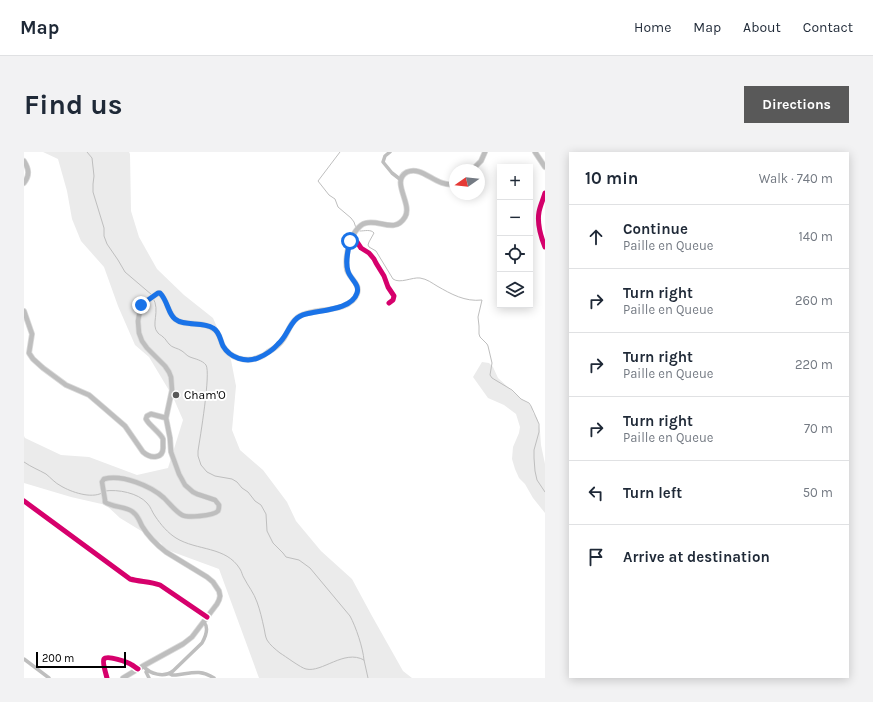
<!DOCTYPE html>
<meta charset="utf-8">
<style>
body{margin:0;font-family:Karla,sans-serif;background:#f2f2f3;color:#1f2937}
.controls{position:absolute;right:12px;top:12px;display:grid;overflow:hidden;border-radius:0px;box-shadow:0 2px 10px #0003}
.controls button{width:36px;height:36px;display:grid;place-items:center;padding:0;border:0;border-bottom:1px solid #e0e1e3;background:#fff;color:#1f2937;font:20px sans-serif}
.compass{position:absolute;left:425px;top:12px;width:36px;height:36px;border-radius:50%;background:#fff;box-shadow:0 2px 10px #0003;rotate:256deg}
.scale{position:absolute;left:12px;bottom:10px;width:90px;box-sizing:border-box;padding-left:4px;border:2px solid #000;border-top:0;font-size:11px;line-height:14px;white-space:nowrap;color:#000;-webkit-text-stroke:3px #fff;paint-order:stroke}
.stop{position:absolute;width:12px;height:12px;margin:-9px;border:3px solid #1a73e8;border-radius:50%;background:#fff}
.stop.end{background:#1a73e8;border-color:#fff;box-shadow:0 1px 4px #0008}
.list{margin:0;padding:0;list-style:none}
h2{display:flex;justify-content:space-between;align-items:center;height:52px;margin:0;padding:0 16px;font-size:17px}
h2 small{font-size:13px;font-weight:400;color:#747a83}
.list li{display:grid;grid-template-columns:26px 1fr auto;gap:12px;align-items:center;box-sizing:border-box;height:64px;padding:0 16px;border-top:1px solid #e0e1e3}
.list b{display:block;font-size:15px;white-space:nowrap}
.list p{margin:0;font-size:13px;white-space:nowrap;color:#747a83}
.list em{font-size:13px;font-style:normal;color:#747a83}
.icon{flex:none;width:22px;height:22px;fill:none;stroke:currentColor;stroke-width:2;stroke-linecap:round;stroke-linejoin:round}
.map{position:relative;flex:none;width:521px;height:526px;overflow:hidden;border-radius:0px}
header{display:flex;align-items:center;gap:24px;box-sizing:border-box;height:56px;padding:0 20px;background:#fff;border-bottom:1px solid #e0e1e3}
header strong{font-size:19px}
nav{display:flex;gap:22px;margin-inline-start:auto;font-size:14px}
.intro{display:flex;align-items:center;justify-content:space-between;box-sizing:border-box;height:96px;padding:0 24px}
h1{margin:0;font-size:28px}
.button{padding:10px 18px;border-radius:0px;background:#595959;color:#fff;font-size:14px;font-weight:700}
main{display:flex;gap:24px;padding:0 24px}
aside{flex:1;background:#fff;border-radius:0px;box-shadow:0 2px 10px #0003}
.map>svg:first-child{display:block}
.green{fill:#ebebeb}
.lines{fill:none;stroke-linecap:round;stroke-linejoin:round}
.stream{stroke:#bebebe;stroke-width:1}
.major-casing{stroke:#dbdbdb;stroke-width:6}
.minor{stroke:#bebebe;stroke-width:3.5}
.major{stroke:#bebebe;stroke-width:4.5}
.cycleway-casing{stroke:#fff;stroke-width:8}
.cycleway{stroke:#d6006c;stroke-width:5}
.route{stroke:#1a73e8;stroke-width:5}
.poi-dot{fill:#595959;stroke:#fff;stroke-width:1.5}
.labels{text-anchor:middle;stroke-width:4;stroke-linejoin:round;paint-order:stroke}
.poi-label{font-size:12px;fill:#000;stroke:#fff;text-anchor:start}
</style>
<header>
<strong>Map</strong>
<nav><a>Home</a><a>Map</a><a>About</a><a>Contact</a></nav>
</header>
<div class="intro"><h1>Find us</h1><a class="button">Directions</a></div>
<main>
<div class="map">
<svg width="521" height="526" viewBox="0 0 521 526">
<rect width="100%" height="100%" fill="#fff"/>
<path class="green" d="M19 0H105L106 2 107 59 115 85 133 117 160 143 189 166 207 208 212 234 208 278 216 298 239 318 263 350 272 369 297 399 328 427 348 464 379 519 388 526H235L195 417 146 399 144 402 137 391 96 366 82 353 47 345 0 331V284L1 286 37 303 65 305 113 323 144 316 159 268 149 245 125 205 111 193 94 154 80 115 57 89 48 67 43 39 34 7Z
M458 210 465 211 469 215 474 226 497 247 504 251 508 256 509 261 513 266 516 279 517 293 521 312V361L509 346 501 332 495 326 491 317 488 307 489 295 495 281 496 275 492 262 480 253 464 246 449 225Z"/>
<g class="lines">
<path class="stream" d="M63 0 68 6 70 24 69 32V40L80 76V84L83 92 94 108 101 120 128 143
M316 0 294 29 305 43 311 47 314 55 327 66 330 70 332 76
M334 78 336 79C340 79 347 77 350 81L345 90 344 93 345 95 352 99 369 127C376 132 388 125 396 126 403 127 408 131 413 134 427 142 441 150 458 148L454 165 455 174V182L456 185 463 192 464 194 468 211 466 223 468 226 488 238 497 247 505 251 507 254 515 272V280L510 298V306L511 319 513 328 521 340
M129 146C137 159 126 173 134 181 138 185 135 181 139 185 141 186 143 190 145 192 148 196 154 196 158 199 161 201 163 204 166 205 171 207 178 208 182 213 187 221 176 286 174 299V304L177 313 183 320 191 324 208 327 213 330 218 336 224 340 231 349 237 353 242 362 243 379 249 391 259 401 262 405 275 408 286 416 326 464C332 475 339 496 340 508
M0 310C7 315 15 318 22 322 27 326 31 331 37 334 47 340 67 347 78 341
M81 339C94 337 114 341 123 351 127 355 128 360 131 364 137 373 144 381 152 386 173 399 202 394 216 417 218 420 218 423 220 426 224 434 230 441 233 450 236 458 238 467 240 476 241 480 241 484 243 488 246 493 251 497 256 501 261 504 277 516 282 517 298 521 320 497 340 508L344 526"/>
<g class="major-casing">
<path id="major" d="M511 0 521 15
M0 9C5 17 6 23 0 31
M448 18 457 9 461 0
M0 159 8 182 5 201 9 207 19 216 42 233 65 243 79 255 101 274 119 300C127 307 140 307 139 294 139 293 139 288 139 287 137 282 128 275 124 270L122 267 123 264 127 262 142 266
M99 526 119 514 159 492 168 485 193 452 195 448 196 444 195 439 189 430 183 425 142 400C133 393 124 384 118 374 116 370 114 364 110 361 104 354 89 356 81 350V348L78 330 80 327C98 322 127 334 140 346 146 352 151 359 158 363 163 366 189 364 194 359 195 357 195 356 195 353L191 348 173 342 169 340 161 333 155 322 147 300 146 286 142 266 148 238 147 225 145 220 141 214 123 196 118 189 115 181 114 169 117 153 134 141H136C144 149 144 164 154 169 165 174 181 169 191 178 196 182 196 188 199 194 205 205 221 211 233 206 237 205 241 203 244 200 250 197 256 192 260 186 265 178 268 167 278 163 293 156 325 161 333 142 337 132 326 127 323 118 321 108 324 89 331 80 333 77 337 72 342 71 355 67 371 82 381 65 389 52 366 29 383 20 399 13 412 36 431 32"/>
</g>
<path class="minor" d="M366 0 361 4 359 10 368 21 377 28
M521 41C519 48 516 54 515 60 513 71 517 85 521 95
M326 89 333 90 337 96 345 101 350 107 352 111 360 124 364 135 370 144 369 148 365 151
M0 349 106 427C116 430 126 429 136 433L183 465
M0 507 25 526
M119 514C126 522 140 526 149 519L178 491C182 484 185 476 180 470
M123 518 122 520 125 526
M146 522 148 523H152C168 521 176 517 190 526
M83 526C82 522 78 510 80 507 83 503 104 510 108 513 110 514 112 516 114 517"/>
<use href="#major" class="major"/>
<g class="cycleway-casing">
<path id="cycleway" d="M521 41C519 48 516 54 515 60 513 71 517 85 521 95
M326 89 333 90 337 96 345 101 350 107 352 111 360 124 364 135 370 144 369 148 365 151
M0 349 106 427C116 430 126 429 136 433L183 465
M83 526C82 522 78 510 80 507 83 503 104 510 108 513 110 514 112 516 114 517"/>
</g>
<use href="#cycleway" class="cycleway"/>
</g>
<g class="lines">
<path class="route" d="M117 153 134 141H136C144 149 144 162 151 167 161 175 178 169 189 176 196 180 196 188 199 194 206 206 222 211 234 206 241 203 249 198 254 192 265 183 266 165 282 162 296 158 328 158 333 141 336 132 326 127 324 119 321 110 324 98 326 89"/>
</g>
<circle class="poi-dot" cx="152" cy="243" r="4"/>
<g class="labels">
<g class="poi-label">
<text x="160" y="247">Cham'O</text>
</g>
</g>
</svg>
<div class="controls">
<button>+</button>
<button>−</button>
<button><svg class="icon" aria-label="locate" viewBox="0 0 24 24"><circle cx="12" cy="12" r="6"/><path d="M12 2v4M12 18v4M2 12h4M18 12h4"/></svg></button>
<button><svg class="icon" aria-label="layers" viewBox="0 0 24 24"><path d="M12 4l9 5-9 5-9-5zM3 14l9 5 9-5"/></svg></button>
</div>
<svg class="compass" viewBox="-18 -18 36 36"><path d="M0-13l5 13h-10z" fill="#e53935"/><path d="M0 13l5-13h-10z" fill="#747a83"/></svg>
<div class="scale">200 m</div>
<div class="stop" style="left:326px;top:89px"></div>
<div class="stop end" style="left:117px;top:153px"></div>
</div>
<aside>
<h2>10 min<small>Walk · 740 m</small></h2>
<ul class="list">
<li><svg class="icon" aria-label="ahead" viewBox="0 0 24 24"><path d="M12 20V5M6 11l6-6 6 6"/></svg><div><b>Continue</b><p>Paille en Queue</p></div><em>140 m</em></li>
<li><svg class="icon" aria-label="right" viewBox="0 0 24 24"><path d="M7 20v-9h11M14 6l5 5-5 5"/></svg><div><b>Turn right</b><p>Paille en Queue</p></div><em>260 m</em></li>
<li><svg class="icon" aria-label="right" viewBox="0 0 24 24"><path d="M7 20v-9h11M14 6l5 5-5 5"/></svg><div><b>Turn right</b><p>Paille en Queue</p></div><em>220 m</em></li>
<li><svg class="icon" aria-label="right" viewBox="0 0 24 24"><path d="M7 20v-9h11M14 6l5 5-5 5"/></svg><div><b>Turn right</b><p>Paille en Queue</p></div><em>70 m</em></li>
<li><svg class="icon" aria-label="left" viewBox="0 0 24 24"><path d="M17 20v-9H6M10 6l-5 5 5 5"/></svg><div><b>Turn left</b></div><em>50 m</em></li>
<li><svg class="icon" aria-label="arrive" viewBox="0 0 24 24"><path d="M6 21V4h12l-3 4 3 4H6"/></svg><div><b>Arrive at destination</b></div></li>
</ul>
</aside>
</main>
